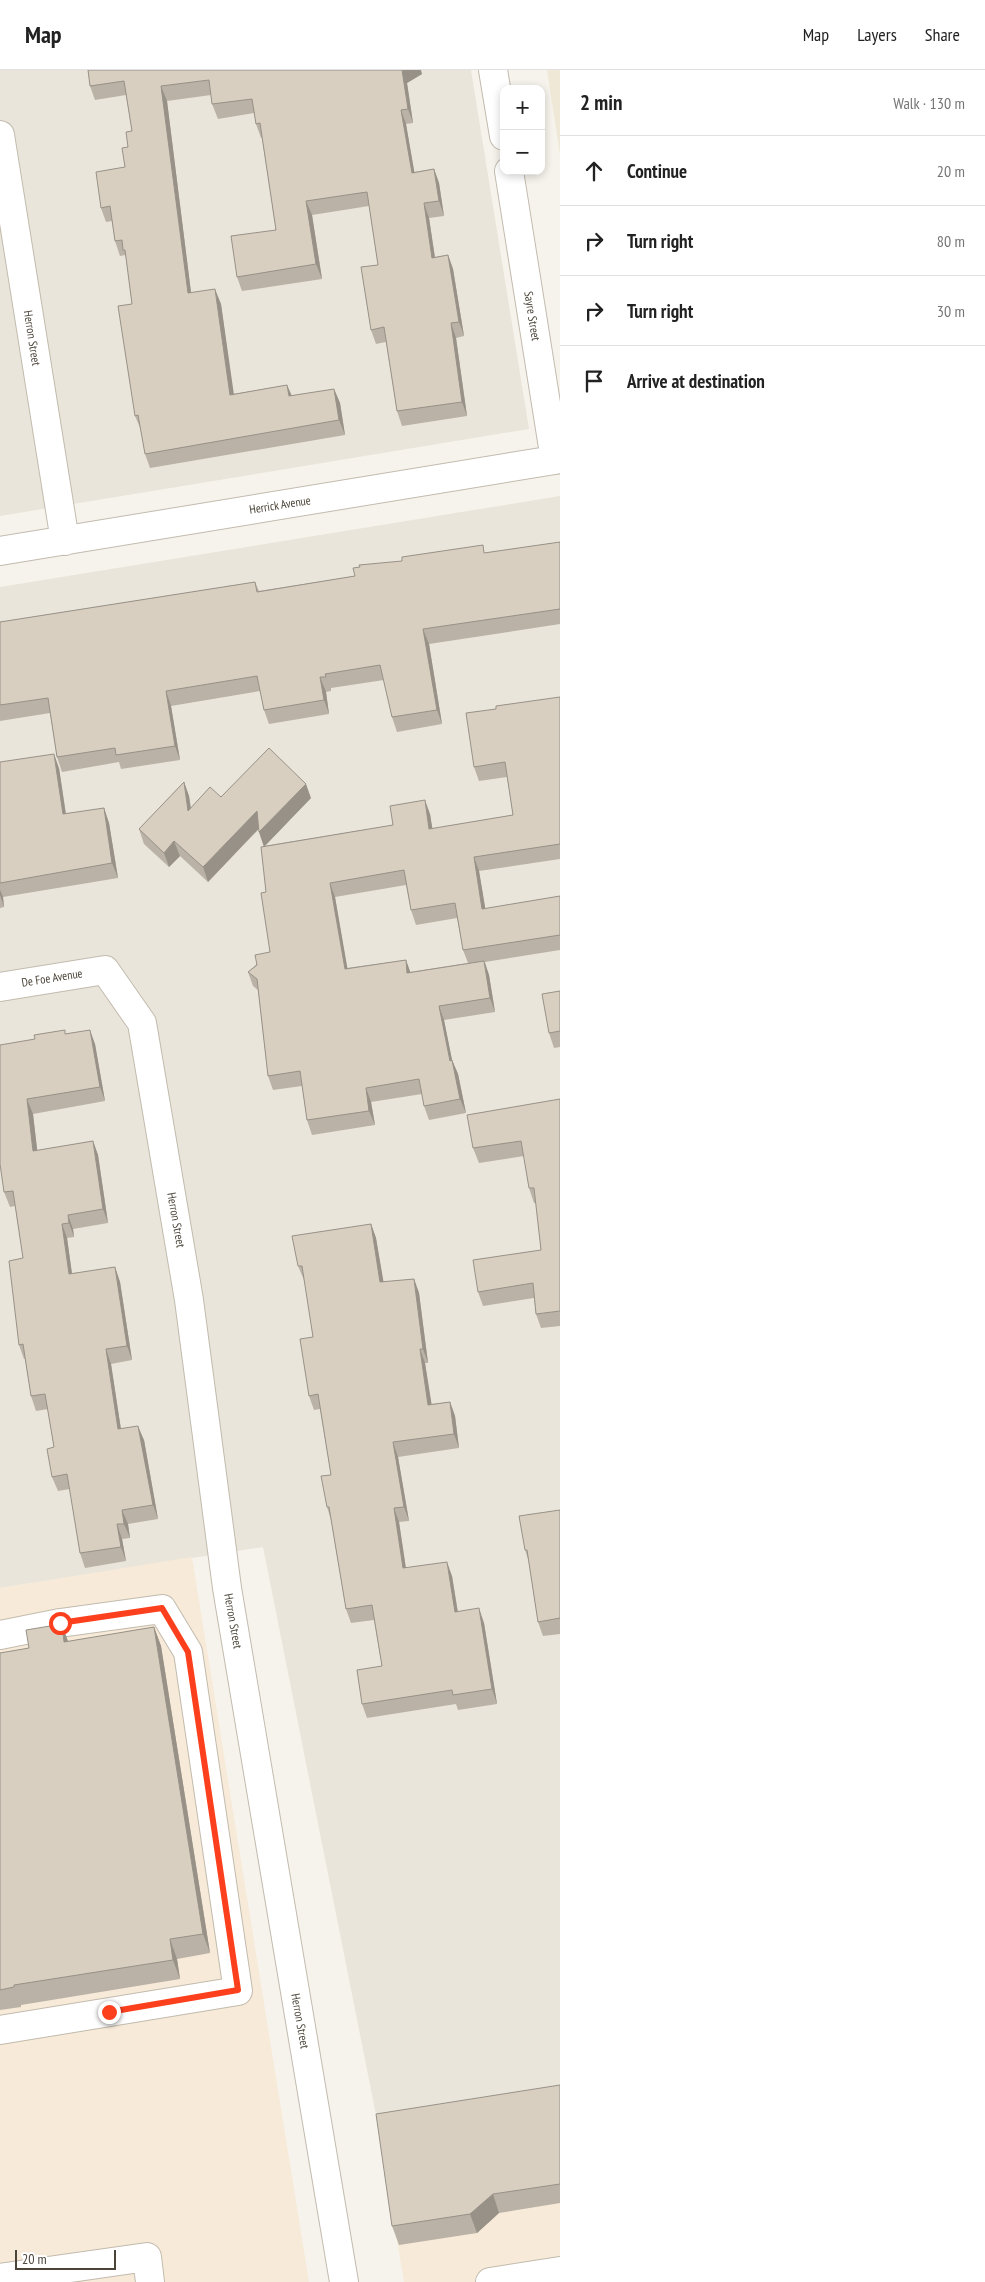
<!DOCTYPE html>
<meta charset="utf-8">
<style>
body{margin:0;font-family:"PT Sans Narrow",sans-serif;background:#f6f6f6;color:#222}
.controls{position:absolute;right:15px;top:15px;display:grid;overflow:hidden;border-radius:10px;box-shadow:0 2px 8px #0003}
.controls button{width:45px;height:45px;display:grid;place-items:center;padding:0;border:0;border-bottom:1px solid #e0e0e0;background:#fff;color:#222;font:25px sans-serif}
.scale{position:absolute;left:15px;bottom:12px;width:101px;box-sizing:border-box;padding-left:5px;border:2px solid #4b4439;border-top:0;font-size:14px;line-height:18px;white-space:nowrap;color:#4b4439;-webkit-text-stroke:4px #fff;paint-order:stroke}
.stop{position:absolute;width:15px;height:15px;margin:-11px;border:4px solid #fc3f1d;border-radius:50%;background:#fff}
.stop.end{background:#fc3f1d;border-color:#fff;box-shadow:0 1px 5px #0008}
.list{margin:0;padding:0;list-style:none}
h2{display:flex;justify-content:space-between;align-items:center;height:65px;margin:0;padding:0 20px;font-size:21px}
h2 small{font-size:16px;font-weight:400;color:#767676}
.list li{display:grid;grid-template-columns:32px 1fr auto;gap:15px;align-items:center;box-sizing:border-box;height:70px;padding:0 20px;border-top:1px solid #e0e0e0}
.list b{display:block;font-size:19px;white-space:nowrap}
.list em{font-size:16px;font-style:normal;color:#767676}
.icon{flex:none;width:28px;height:28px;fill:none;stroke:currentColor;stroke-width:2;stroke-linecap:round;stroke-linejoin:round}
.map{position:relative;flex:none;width:560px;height:2212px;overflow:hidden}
header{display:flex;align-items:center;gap:30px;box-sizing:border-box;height:70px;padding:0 25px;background:#fff;border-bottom:1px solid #e0e0e0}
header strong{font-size:24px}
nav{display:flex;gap:28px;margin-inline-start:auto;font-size:18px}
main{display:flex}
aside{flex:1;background:#fff}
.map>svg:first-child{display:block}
.residential{fill:#eae5da}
.commercial{fill:#f7ead8}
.education{fill:#efe8d6}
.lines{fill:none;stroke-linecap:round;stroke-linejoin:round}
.minor-casing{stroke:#c2bbae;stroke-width:30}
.minor{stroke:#fff;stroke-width:28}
.wall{fill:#bab2a6;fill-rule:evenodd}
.shaded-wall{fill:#979187}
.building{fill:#d8cfc1;stroke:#979187}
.route{stroke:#fc3f1d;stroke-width:6}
.labels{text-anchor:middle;stroke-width:5;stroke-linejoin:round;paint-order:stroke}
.street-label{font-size:12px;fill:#4b4439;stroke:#fff}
</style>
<header>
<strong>Map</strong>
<nav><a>Map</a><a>Layers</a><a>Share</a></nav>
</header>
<main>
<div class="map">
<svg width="560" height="2212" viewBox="0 0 560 2212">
<rect width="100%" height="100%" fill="#f6f3ec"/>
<path class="residential" d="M0 0H471L529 359 0 446Z
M560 426V2022L377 2050 263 1477 0 1518V517Z"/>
<path class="commercial" d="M192 1487 309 2212H0V1518Z
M560 2022V2212H404L377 2050Z"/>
<path class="education" d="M547 0H560V84Z"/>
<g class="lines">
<g class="minor-casing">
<path id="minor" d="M493 0 504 66
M0 65 65 471
M509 101 555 390
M0 481 560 389
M0 917 105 900 142 953 189 1230 227 1518 344 2212
M0 1565 60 1553 162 1539 188 1582 238 1921 0 1960
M0 2208 147 2187 150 2212
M490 2212 560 2201"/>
</g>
<use href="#minor" class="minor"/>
</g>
<path class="wall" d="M88 0 422 4 407 13 413 53 406 54 414 102 434 99 439 113 444 146 429 148 435 187 448 185 453 199 464 266 456 268 467 346 402 356 397 341 386 272 376 274 371 260 378 195 369 136 312 145 322 209 242 221 237 207 276 160 262 68H261L256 54 254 43 218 49 212 34 211 25 167 31 191 223 221 234 233 324 287 315 292 326 334 319 340 333 345 365 150 398 145 384 141 360 135 346 132 234 126 188 125 185 120 186 115 171 112 151 106 152 101 138 125 97 128 77 132 61 126 25 95 30 90 16Z
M560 472V554L429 574 442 654 397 662 392 647 384 610 331 618V621L326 622 329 644 269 654 264 640 260 621 171 636 180 690 121 699 119 692 62 702 57 687 50 643 0 651V552L255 512 259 521 355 506 486 483Z
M560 627V789L479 801 485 839 560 826V880L485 892 489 905 495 942 444 950 452 990 458 1004 466 1043 429 1050 424 1036 422 1024 371 1032 375 1055 312 1065 307 1050 302 1016 273 1020 268 1006 258 920 253 916 248 902 270 882 266 822 264 776 259 762V759L208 812 180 786 169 797 144 774 139 759 184 712 189 726 191 738 221 727 311 728 264 776 393 755 430 744 432 759 513 745 507 707 479 711 474 697 496 639ZM406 815 411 840 416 855 457 848 463 880 468 893 410 902 406 890 347 898 335 827Z
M0 692 59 698 66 744 104 738 109 753 118 808 3 827 4 837 0 838Z
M560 921V977L554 978 549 963Z
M66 964 95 974 105 1031 33 1044 37 1081 93 1071 98 1085 108 1153 73 1159 74 1167 67 1168 72 1204 115 1197 120 1212 132 1290 111 1294 121 1359 144 1370 158 1449 128 1454 130 1468 122 1469 126 1491 85 1498 80 1483 70 1419 58 1421 52 1407 54 1377 48 1339 36 1341 31 1326 25 1289H24L19 1275 23 1188 15 1136 10 1137 4 1122 35 969Z
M560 1029V1256L541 1258 536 1244 534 1228 483 1236 478 1222 541 1180 536 1133H534L529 1118 524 1086 479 1093 473 1078Z
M371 1154 376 1168 383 1212 414 1209 419 1223 428 1293H425L431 1334 450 1332 455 1346 459 1378 398 1387 409 1451 399 1452 406 1498 452 1506 458 1542 484 1553 497 1634 458 1640 456 1634 367 1648 362 1634 382 1596 374 1550 351 1553 346 1539 331 1450 327 1437 331 1405 320 1339 314 1340 309 1326 313 1267 305 1210H304L298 1196Z
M560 1440V1564L543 1566 538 1552 529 1492 525 1480Z
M154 1557 161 1576 210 1883 177 1889 180 1909 21 1935V1937L0 1940V1583Z
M560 2015V2133L499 2143 477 2163 399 2175 392 2156Z"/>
<path class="shaded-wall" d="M402 0H421L422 4 407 13 413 53 408 39Z
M161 16 167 31 193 238 188 223Z
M401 40 406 54 417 117 412 103Z
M434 99 439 113 444 146 439 131Z
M306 131 312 145 322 209 316 194Z
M424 133 429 148 437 202 432 188Z
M448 185 453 199 464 266 459 252Z
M215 219 221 234 236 339 230 325Z
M451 253 456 268 467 346 462 332Z
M287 315 293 329 289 326Z
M334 319 340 333 345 365 339 350Z
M423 559 429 574 442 654 437 640Z
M320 607 326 622 329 644 324 630Z
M166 621 171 636 180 690 175 676Z
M54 684 59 698 68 759 63 744Z
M184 712 189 726 193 755 188 741Z
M306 714 311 728 264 777 259 762Z
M425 730 430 744 435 774 429 759Z
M104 738 109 753 118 808 112 793Z
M257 741 262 755 208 812 203 797Z
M174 771 180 786 169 797 164 783Z
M474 787 479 801 488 854 482 839Z
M330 813 335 827 350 913 345 899Z
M0 820 3 827 4 837 0 825Z
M406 890 411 904 407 903Z
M484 891 489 905 495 942 490 928Z
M439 936 444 950 455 1005 450 991Z
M90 960 95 974 105 1031 100 1017Z
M452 990 458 1004 466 1043 460 1029Z
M366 1018 371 1032 375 1055 369 1041Z
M27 1029 33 1044 39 1095 33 1081Z
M93 1071 98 1085 108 1153 103 1139Z
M68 1145 73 1159 74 1167 69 1153Z
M62 1154 67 1168 74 1218 69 1204Z
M371 1154 376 1168 386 1226 380 1212Z
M115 1197 120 1212 132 1290 127 1276Z
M414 1209 419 1223 428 1293 423 1279Z
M106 1279 111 1294 123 1373 118 1359Z
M420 1279 425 1293 434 1349 428 1335Z
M450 1332 455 1346 459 1378 454 1364Z
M138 1356 144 1370 158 1449 153 1435Z
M393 1372 398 1387 409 1451 404 1437Z
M394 1438 399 1452 408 1513 403 1498Z
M122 1440 128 1454 130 1468 124 1454Z
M117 1454 122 1469 126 1491 121 1477Z
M447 1492 452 1506 460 1557 455 1542Z
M479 1538 484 1553 497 1634 492 1619Z
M62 1554 69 1574 64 1572Z
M154 1557 161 1576 210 1883 203 1864Z
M170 1869 177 1889 180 1909 173 1890Z
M493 2124 499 2143 477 2163 470 2144Z"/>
<path class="building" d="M88 0H402L408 39 401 40 412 103 434 99 439 131 424 133 432 188 448 185 459 252 451 253 462 332 397 341 384 257 371 260 361 197 378 195 367 122 306 131 316 194 237 207 231 166 276 160 260 53 256 54 252 29 212 34 209 10 161 16 188 223 215 219 230 325 287 315 289 326 334 319 339 350 145 384 138 345 135 346 118 236 132 234 125 180H123L122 170 115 171 110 136 101 138 96 102 125 97 122 78 128 77 126 62 132 61 124 11 90 16Z
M560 472V539L423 559 437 640 392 647 380 595 325 604 326 607H320L324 630 264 640 257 606 166 621 175 676 116 685 115 678 57 687 48 628 0 635V552L255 512 257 522 355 506 353 498 360 497 359 495 402 491V487L483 475 484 483Z
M560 627V774L474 787 482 839 560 826V865L463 880 455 833 411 840 404 800 330 813 345 899 406 890 407 903 484 891 490 928 439 936 450 991 452 990 460 1029 424 1036 419 1009 366 1018 369 1041 307 1050 300 1001 268 1006 257 909 248 902 257 895 255 885 270 882 261 823 266 822 261 777 393 755 390 736 425 730 429 759 513 745 505 692 474 697 466 643 496 639V636Z
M269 678 306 714 259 762 257 741 203 797 174 771 164 783 139 759 184 712 188 741 210 717 221 727Z
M54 684 63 744 104 738 112 793 0 813V692Z
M560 921V961L549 963 542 924Z
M65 960V964L90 960 100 1017 27 1029 33 1081 93 1071 103 1139 68 1145 69 1153 62 1154 69 1204 115 1197 127 1276 106 1279 118 1359 138 1356 153 1435 122 1440 124 1454H117L121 1477 80 1483 67 1404 52 1407 47 1379 54 1377 45 1324 31 1326 23 1274 19 1275 9 1191 23 1188 13 1121 4 1122 0 1094V975L35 969 34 965Z
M560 1029V1241L536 1244 533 1213 478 1222 473 1190 541 1180 534 1118H529L521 1071 473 1078 467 1045Z
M371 1154 380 1212 414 1209 423 1279H420L428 1335 450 1332 454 1364 393 1372 404 1437 394 1438 403 1498 447 1492 455 1542 479 1538 492 1619 453 1625 452 1620 362 1634 357 1600 382 1596 372 1535 346 1539 329 1437H327L321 1406 331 1405 318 1324 309 1326 300 1269 313 1267 302 1196H298L292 1166Z
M560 1440V1548L538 1552 527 1480H525L519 1446Z
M62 1554 64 1572 154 1557 203 1864 170 1869 173 1890 14 1915V1917L0 1920V1583L29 1578 26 1560Z
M560 2015V2114L493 2124 470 2144 392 2156 376 2044Z"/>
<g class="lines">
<path class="route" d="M60 1553 162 1538 188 1582 238 1920 109 1942"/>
</g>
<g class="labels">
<g class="street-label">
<text transform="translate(532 246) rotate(81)" y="4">Sayre Street</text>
<text transform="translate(32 268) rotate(81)" y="4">Herron Street</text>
<text transform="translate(280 435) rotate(-9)" y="4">Herrick Avenue</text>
<text transform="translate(52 908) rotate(-9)" y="4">De Foe Avenue</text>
<text transform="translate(176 1150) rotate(80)" y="4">Herron Street</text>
<text transform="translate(233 1551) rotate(80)" y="4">Herron Street</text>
<text transform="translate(300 1951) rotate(80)" y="4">Herron Street</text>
</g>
</g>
</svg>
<div class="controls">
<button>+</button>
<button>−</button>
</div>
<div class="scale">20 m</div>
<div class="stop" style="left:60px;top:1553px"></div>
<div class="stop end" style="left:109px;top:1942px"></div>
</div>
<aside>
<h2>2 min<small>Walk · 130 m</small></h2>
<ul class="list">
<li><svg class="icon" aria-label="ahead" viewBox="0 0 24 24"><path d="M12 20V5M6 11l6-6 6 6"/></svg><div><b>Continue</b></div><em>20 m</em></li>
<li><svg class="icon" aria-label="right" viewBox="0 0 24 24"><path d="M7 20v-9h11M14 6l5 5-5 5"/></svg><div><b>Turn right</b></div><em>80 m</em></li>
<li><svg class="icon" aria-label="right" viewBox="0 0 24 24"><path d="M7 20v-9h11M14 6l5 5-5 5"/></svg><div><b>Turn right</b></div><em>30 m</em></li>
<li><svg class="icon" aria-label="arrive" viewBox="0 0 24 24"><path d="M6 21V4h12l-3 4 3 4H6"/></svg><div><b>Arrive at destination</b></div></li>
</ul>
</aside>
</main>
